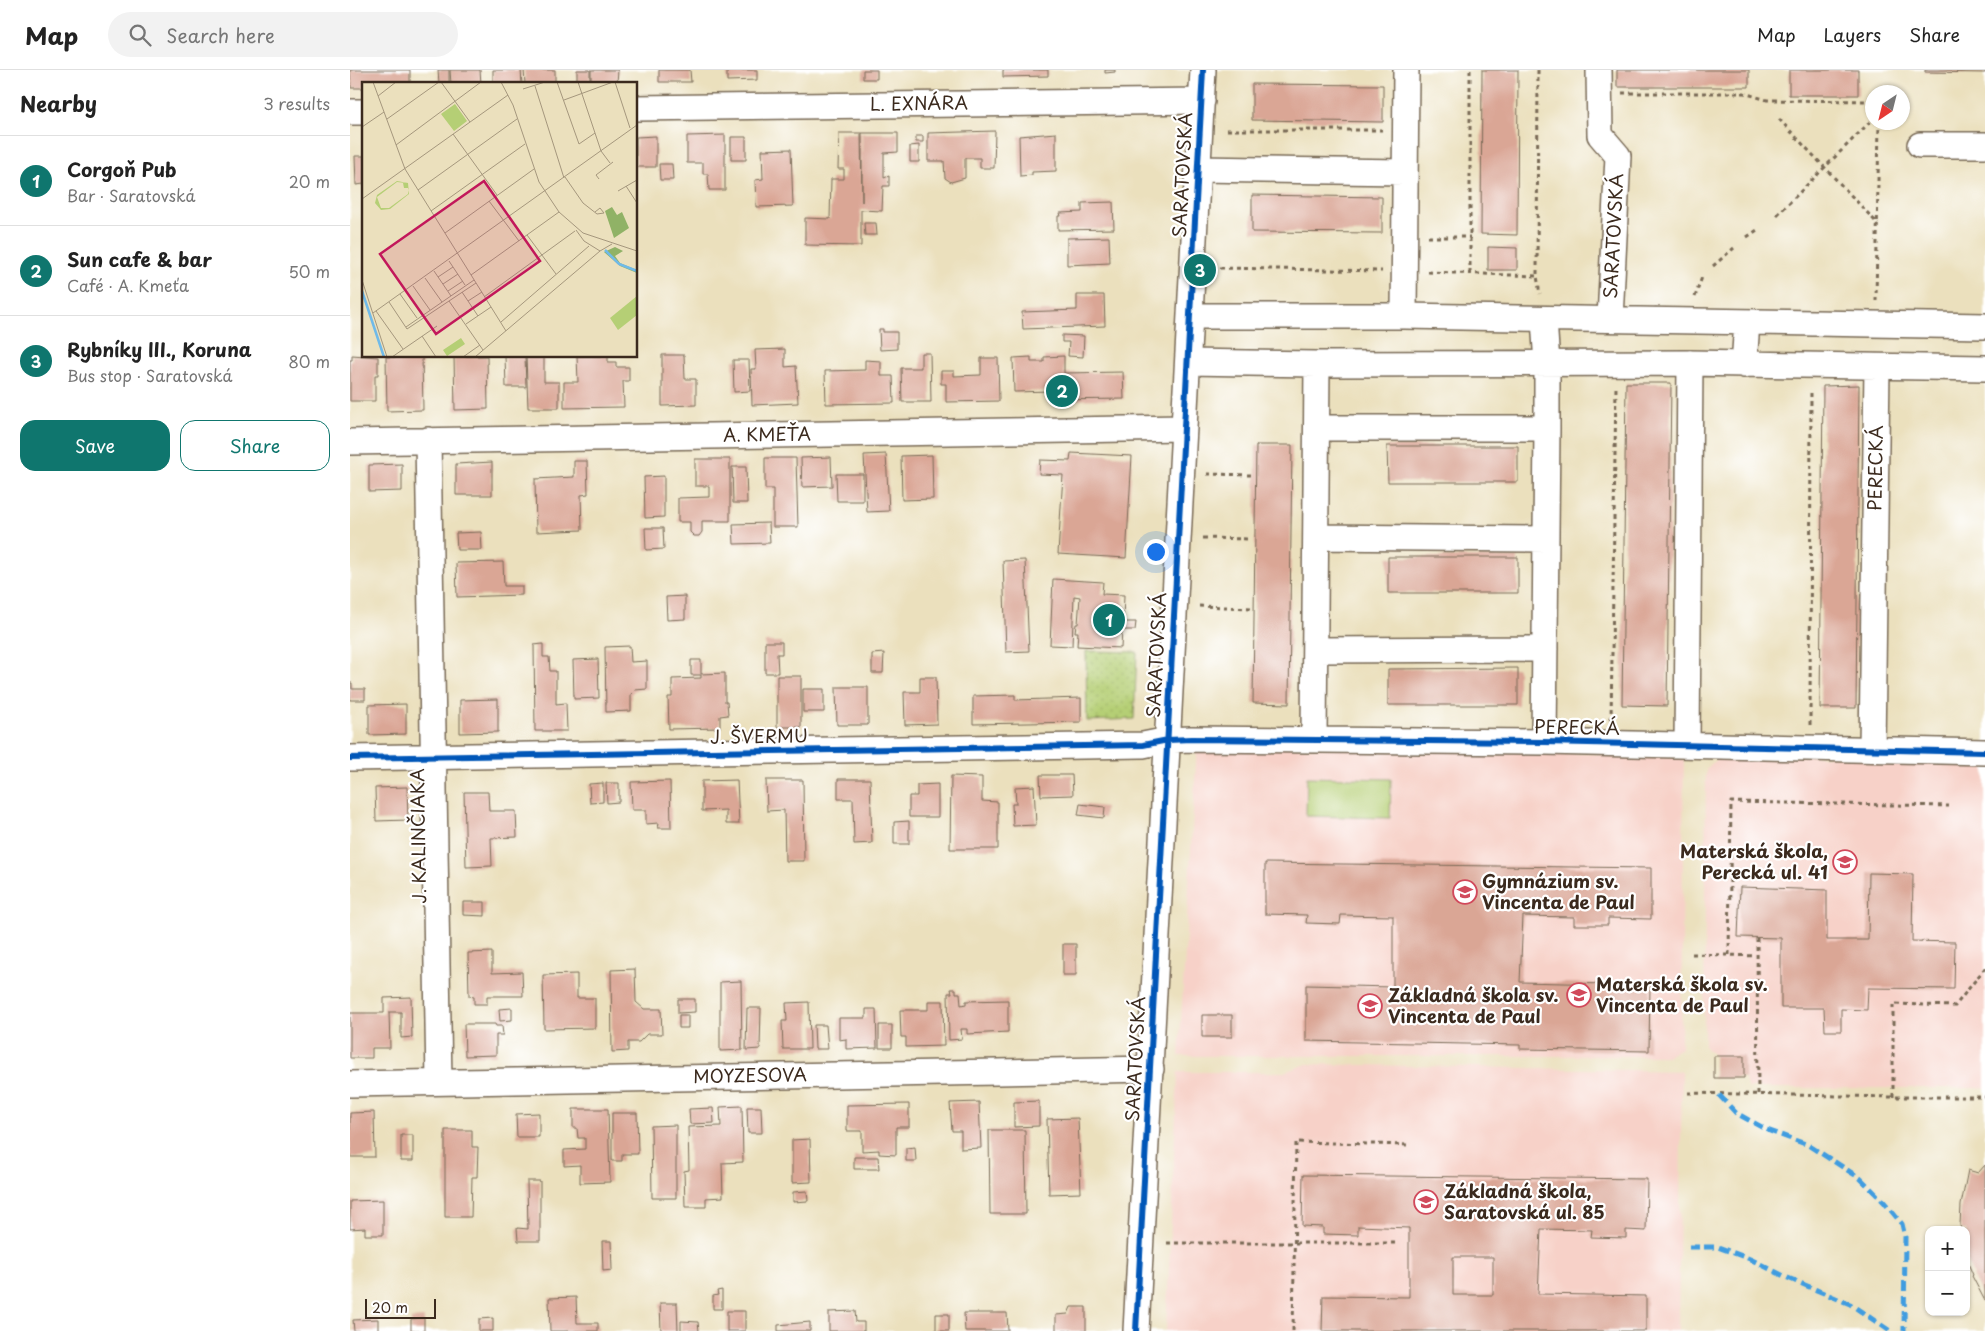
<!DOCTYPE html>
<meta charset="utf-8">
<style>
body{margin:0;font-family:"Playpen Sans",sans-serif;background:#f2f2f2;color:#222}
.controls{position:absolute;right:15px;bottom:15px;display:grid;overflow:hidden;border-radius:10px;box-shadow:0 1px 4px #0004}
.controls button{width:45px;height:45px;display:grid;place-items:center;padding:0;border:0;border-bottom:1px solid #e0e0e0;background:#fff;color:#222;font:25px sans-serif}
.compass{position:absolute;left:1515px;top:15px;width:45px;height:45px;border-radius:50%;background:#fff;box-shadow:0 1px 4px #0004;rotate:215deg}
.scale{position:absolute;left:15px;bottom:12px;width:71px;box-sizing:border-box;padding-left:5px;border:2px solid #3b2a1e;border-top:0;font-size:14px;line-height:18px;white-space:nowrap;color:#3b2a1e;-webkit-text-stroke:4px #fff;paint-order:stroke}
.you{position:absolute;left:805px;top:481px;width:18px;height:18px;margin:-12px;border:4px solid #fff;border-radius:50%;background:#1a73e8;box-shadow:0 0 0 8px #1a73e833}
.badge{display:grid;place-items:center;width:32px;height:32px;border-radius:50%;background:#0f766e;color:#fff;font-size:16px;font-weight:700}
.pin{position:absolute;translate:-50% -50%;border:2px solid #fff;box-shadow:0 1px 5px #0006}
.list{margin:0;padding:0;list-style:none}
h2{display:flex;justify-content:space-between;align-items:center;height:65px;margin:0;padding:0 20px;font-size:21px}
h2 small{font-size:16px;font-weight:400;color:#767676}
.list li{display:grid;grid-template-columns:32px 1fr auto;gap:15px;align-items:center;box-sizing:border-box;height:90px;padding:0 20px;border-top:1px solid #e0e0e0}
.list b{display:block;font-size:19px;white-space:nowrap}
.list p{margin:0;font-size:16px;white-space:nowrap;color:#767676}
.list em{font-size:16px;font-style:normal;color:#767676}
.actions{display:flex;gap:10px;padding:15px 20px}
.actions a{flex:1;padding:11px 0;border:1px solid #0f766e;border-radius:15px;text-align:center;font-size:18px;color:#0f766e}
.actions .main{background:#0f766e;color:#fff}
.icon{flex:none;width:28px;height:28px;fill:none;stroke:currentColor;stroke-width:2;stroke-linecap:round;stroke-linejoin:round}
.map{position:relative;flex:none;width:1635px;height:1261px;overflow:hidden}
header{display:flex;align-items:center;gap:30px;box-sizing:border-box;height:70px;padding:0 25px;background:#fff;border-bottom:1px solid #e0e0e0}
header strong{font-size:24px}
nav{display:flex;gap:28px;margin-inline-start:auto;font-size:18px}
.search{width:350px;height:45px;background:#f2f2f2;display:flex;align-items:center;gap:12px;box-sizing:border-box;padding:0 18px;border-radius:28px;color:#767676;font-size:19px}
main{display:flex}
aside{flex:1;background:#fff}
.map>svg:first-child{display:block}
.built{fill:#f7d1c8}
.park{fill:url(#park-dots);stroke:#787c4a}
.pitch{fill:#b5cf75;stroke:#787c4a}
.building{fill:#daa695;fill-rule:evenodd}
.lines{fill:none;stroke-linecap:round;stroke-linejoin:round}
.minor-casing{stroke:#796a56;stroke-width:28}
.path{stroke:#796a56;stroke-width:3;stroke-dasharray:4 4;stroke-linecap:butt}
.minor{stroke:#fff;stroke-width:25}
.quiet{stroke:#3f9ce0;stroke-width:5;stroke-dasharray:10 5;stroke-linecap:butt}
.cycleway-casing{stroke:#fff;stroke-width:9}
.cycleway{stroke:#0057b8;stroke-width:6}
.labels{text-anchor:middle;stroke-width:4.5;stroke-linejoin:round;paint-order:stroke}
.street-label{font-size:18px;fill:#3b2a1e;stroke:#fff}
.poi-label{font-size:18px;font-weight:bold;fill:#3b2a1e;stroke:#fff;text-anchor:start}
.inset-river{fill:none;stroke:#70bae9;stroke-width:2.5}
.inset-road{fill:none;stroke:#a5977d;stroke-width:1}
.view{fill:#c2185b;fill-opacity:0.15;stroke:#c2185b;stroke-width:2.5}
.inset-edge{fill:none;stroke:#3b2a1e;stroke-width:2.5}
</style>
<header>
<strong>Map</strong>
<div class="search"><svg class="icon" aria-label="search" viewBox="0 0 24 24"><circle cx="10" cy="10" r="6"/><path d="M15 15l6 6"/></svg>Search here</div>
<nav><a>Map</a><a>Layers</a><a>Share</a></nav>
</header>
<main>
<aside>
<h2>Nearby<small>3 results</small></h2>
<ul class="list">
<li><span class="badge">1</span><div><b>Corgoň Pub</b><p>Bar · Saratovská</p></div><em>20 m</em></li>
<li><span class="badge">2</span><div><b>Sun cafe &amp; bar</b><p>Café · A. Kmeťa</p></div><em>50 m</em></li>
<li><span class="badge">3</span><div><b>Rybníky III., Koruna</b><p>Bus stop · Saratovská</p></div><em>80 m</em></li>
</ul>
<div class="actions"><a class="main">Save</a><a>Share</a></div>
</aside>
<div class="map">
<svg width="1635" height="1261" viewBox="0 0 1635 1261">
<defs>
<pattern id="park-dots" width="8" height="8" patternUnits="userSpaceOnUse" patternTransform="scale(1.25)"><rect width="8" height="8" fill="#b5cf75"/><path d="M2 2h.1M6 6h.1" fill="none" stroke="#9db265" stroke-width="1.8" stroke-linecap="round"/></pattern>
</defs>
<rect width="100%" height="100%" fill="#fff"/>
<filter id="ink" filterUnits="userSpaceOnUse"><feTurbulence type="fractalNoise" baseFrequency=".02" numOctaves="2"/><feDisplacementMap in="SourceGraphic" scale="10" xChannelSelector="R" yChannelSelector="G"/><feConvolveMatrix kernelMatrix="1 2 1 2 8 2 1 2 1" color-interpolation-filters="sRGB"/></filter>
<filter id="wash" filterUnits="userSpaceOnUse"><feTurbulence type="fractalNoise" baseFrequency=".0096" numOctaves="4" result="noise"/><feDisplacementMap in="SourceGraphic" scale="20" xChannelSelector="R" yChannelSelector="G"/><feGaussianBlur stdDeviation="1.12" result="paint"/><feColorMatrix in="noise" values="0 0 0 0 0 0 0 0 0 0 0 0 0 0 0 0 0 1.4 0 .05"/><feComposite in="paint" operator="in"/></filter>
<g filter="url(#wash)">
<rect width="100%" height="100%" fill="#ebe0bd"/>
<path class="built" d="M847 675 1334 686 1331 978 1317 986H829Z
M1373 683 1635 691V1018H1398L1394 1008V986H1364L1354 976 1356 699Z
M957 994 1332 1001 1328 1261H816L828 1002H934Z"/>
<path class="park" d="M736 581 787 582 784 649 737 651Z"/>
<path class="pitch" d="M957 707 1041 709 1040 748 956 746Z"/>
<g id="blocks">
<path class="building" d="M0 0H60V14H14V18H1Z
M88 0H99V14H89Z
M100 0H130L131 14H101Z
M143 0H171L172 14H143Z
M174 0H205V14H175Z
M227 0H240V14H227Z
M241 0H268L267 13 241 14Z
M309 0H340L341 12H309Z
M377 0H407V10L377 11Z
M513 0H527V9H513Z
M653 0H698V6L653 7Z
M755 0H765V2L755 3Z
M1132 0H1168L1167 165 1131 164Z
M1267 0H1399V17H1267Z
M1439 0H1508V25H1439Z
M1575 0H1635V3L1575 2Z
M902 14 1033 15V52L902 50Z
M645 61 644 98H630V88H615V108L601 112 595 108 594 91H578V63Z
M489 63H511L512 132V63H548V82L534 83V108L539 106V116H533L532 141 511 140V176L455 175V148L480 149 481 109H494V99H488Z
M706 63V101L682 102V105L670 106 669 66Z
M375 65V120H359L358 104H353V93H337V66Z
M306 66V97H286V67Z
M566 66H573V72H566Z
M381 67H396V90H381Z
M569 75V92H560V76Z
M441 79 443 136 406 137 405 110 413 109 412 80Z
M5 86H14V114L6 115Z
M309 94H322L323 110H310Z
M902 125 1032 127V163L902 162Z
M763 132 764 159 708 160V146H711L710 143 732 142V133Z
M514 153H526L527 165H515Z
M759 167 760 193 717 195V168Z
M1138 177 1167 178V200H1138Z
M727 225H754L755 256 673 259 672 242 727 240Z
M529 259H533V262H547V279L530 280Z
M712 265 734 266 733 287 718 286 719 272H712Z
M435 279V297L446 296 448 333 402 335 401 299H406L405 280Z
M571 283H580L581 332H552L551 298H571Z
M2 285 28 287V305H25V331H0V290H2Z
M312 285H334L335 309H346V335L312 336Z
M104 286H137L138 339 105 340Z
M155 286H175L176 317H156Z
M176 286H194V312H209V338H178Z
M227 286H258V292H266V297H279V311H273L274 337 214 338V312H228Z
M714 286V303L773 302 774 329 701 330V321L664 322 663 288 681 287V292H694V287Z
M36 287H72L73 340 37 341Z
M631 288H648L649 331 596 332V314H591V301H604V306L631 305Z
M383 290H399L400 321 384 322Z
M515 290 531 291V306H543L544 333 476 334 475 301 515 300Z
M1276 313H1321L1317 636 1272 635Z
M1509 315 1506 638H1470L1473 316Z
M906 375H942L939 634 903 633Z
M1037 376H1168V412H1038Z
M721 383 782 386 776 488 708 484 713 405 689 404 690 390 720 391Z
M536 384 539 441 517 442 514 385Z
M582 385 583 429 552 430 551 386Z
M481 387 482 416 452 417 451 388Z
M415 388H446L448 457H423V419H415Z
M345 389H380V451H352V462L349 466H344L340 462V452H328V428L359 427V416H345Z
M224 391H237L238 424 231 425 232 460 186 462 185 409 224 407Z
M142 392V425H106V394Z
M52 394V421L19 422V395Z
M382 397H396L397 433H383Z
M486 404H513V431H487Z
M314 406V447L295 448 294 407Z
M419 453 420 473 384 474 383 454Z
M295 458H313L314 479 296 480Z
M131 462 132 480H107L106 463Z
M1038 487H1168V523H1038Z
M675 490 679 581 656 582 653 491Z
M153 492 154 516H172V525L107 527 106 493Z
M703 509 753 512 752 524 774 525 773 552H786L785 560H772L771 578 727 576 728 562H725L726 554H728L730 527 724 526 722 576 700 575Z
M335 526V549L317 550 316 527Z
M415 572H432V584H427L428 603H415Z
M193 574V587H199L200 601H206V634L216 633 217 661H185L184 575Z
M280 576 281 592 297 591V619L285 620 281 624V641L256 642 255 577Z
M534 583 533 603H522V584Z
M248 589 249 628 224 629 223 590Z
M341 590H351V604L375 603V632H377L378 645 370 646V658L319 659 318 627H322V609L351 608V605H341Z
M1168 598V635H1038V599Z
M427 606H451V657H427Z
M570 607H586L587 654 555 655 554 622H570Z
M0 613H2V619H15V630H0Z
M486 617H518V655H487Z
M453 619H474V642H453Z
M665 625V630L731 628V652L623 654V626Z
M148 629V662L110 663V630Z
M56 634V664L19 665V635Z
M690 705H722L723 725 691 726Z
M601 706 632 707V731L648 732V779H600Z
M488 709H520L522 773 504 774 503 729H488Z
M387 710 389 754H376V740L352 741V711Z
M416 710H453L454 791H435L434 740 417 741Z
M320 711 321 758H308L309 753 296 754V740H282L281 712Z
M253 713V732L240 733 239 714Z
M256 713H269V732L257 733Z
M588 714V747H559V726H567V715Z
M684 716 686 755 663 756 662 734H666L665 717Z
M57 717 58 750 26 751 25 718Z
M114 722H138L139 741H166L167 767 141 768 142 796 116 797Z
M730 734 755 737 754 748 728 745Z
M559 751V774H544V752Z
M915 793 1301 798V849L1258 848V855H1224V847L1173 846 1170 912 1300 915 1299 981 1170 979V975L956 971V915L1043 917V846L991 845 990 854 956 853 957 845 915 844Z
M1519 803 1563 804 1562 871 1605 872 1604 919 1518 918 1517 940 1491 939V961H1475L1474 938H1431V868L1388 867 1390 817 1477 820V870H1518Z
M113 832H135V846L113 845Z
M713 874H726V905H713Z
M142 882V903L172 902 173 926H137V934H124V927L119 926 118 883Z
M285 899 286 932 294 939H311L312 964H297L289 972H278V981L262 982 261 900Z
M227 904V928H245V958L194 959 193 905Z
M391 911 392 980 370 981V912Z
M601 919H606V923H610L611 935 616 934V931L658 930V962L617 964V959H611L612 969 599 970 598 923H602Z
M61 927 62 967 51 968V942H39L40 978H22V988H0V943H34V928Z
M328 929H345V942L328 943Z
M578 931H593L594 976 556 977V967H551L550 940H578Z
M459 932 460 979H433L432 951H437L436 933Z
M162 938V950L150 951 149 939Z
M397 938H411L410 979 396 980Z
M516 939H526L527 978 496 979V969L489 970V948H516Z
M329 945H338V958H329Z
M852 945H882V967H852Z
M114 954H145L146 956H152L153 965H146V985L115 986Z
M464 955H476L478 979H465Z
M529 955H542V978H529Z
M1364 986H1394V1008H1364Z
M689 1031V1056L664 1057V1032Z
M629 1032 631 1078 611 1079V1061H602L600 1033Z
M559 1034V1057H546V1085L529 1084V1080L512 1081V1061H497V1035Z
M392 1036 393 1092 372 1093 373 1127 356 1128V1137H335L334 1101 339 1100 338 1057 371 1056 370 1037Z
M397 1037H411L412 1063H398Z
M363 1038 364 1053 340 1054 339 1039Z
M223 1039H258L260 1112 230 1113V1095L214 1096V1080L235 1079V1068H228L227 1058H223Z
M24 1042 25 1087H0V1043Z
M189 1043V1067H167L166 1044Z
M262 1043H287L288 1084H272V1091H262Z
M728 1048 731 1123 699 1124 697 1049Z
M326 1055V1128H302L301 1056Z
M95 1060H122V1077H128L127 1107H122L121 1147H95Z
M639 1060H675L676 1144H640Z
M51 1065H63V1091H51Z
M460 1069 461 1112 442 1113V1070Z
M565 1077 566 1091H556V1078Z
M504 1087H528L529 1099H504Z
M1635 1095V1231L1622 1206 1623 1205 1617 1191 1616 1160H1611L1610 1155 1611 1135 1618 1100 1628 1103Z
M953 1105 1297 1109 1296 1161 1276 1160V1168L1241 1167 1242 1160 1191 1159 1188 1224 1296 1226V1261H972L973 1226 1059 1227V1158L1008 1156V1165L973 1164V1157L952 1156ZM1103 1187H1143V1225H1103Z
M177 1111H190V1171H168L167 1158 178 1159Z
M457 1121 458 1131 443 1132V1122Z
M33 1130V1165H15V1158L0 1159V1131Z
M252 1171H261L262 1200 253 1201Z
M372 1220V1239H363V1226L368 1225 367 1221Z
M226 1227 227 1253H248V1261H200L199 1228Z
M310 1233H327L328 1261H311Z
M721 1237H736V1261H706V1245L718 1244Z
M377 1241H395V1261H377Z
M505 1241 506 1252H514V1261H479V1242Z
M614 1243H657L658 1261H615Z
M586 1244H599V1261H586Z
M74 1248V1261H61V1249Z
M143 1248V1261H129V1249Z
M28 1249V1261H4L3 1250Z
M331 1251 348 1252 349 1261H331Z
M460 1252V1261H428V1255Z"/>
</g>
</g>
<g filter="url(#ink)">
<use href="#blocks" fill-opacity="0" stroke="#796a56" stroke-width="1"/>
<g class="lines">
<g class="minor-casing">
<path id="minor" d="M1249 0 1250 65 1268 86 1260 249
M286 38 852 31
M0 42H14
M1570 75H1635
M848 99 1054 102
M840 246H1054L1635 256
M1054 246 1056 0
M838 292 967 294 1340 293 1635 298
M1394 295 1397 252
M968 358H1197
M78 370 89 1012
M0 372 833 358
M966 467 1196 469
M965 580 1195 579
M964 669 967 294
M1194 672 1197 358V294L1194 249
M1337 675 1340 293
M1522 679 1527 297
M0 688 793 675 818 670 841 669 1194 672 1635 682
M0 1014 801 999
M786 1261 853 0"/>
</g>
<path class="path" d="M1188 0 1187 206 1190 224
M1272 23H1394L1417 30 1522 31
M1429 49 1528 154
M877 60H1032
M1427 145 1522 50
M1078 167H1120
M1397 167 1410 158
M1363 196 1384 178
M870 198 1032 201
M1078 202 1187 206
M1120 204V0
M1345 227 1352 207
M1526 231 1529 52
M857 404 902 405
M853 468 901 469
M849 536 901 538
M1261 650 1266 316
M1460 655 1461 319
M1407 868 1408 1025
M1342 884 1407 886
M1379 885 1381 732 1599 736
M1338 1023 1543 1027H1635
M1543 1027V934L1605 936 1635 898
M817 1173H1049
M943 1261 946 1072 1058 1075"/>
<use href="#minor" class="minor"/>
<path class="quiet" d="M1369 1025 1386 1043 1417 1060 1458 1075 1510 1108 1534 1132 1552 1154 1555 1167 1554 1261
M1339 1177H1368L1400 1189 1438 1208 1500 1234 1540 1261"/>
<g class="cycleway-casing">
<path id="cycleway" d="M0 688 793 675 818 670 841 669 1194 672 1635 682
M786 1261 853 0"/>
</g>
<use href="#cycleway" class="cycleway"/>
</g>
</g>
<defs>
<g id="school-ring" transform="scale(1.25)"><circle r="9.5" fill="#fff" stroke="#d1495b" stroke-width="1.5"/><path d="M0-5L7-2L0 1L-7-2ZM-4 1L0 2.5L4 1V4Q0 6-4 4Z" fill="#d1495b"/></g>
</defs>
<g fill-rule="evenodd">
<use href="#school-ring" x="1495" y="792"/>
<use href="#school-ring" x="1115" y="822"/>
<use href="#school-ring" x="1229" y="925"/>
<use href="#school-ring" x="1020" y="936"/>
<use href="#school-ring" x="1076" y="1132"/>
</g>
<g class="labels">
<g class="street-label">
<text transform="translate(569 34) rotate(-1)" y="6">L. EXNÁRA</text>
<text transform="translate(833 105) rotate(-87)" y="6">SARATOVSKÁ</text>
<text transform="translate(1264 166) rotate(-87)" y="6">SARATOVSKÁ</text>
<text transform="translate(417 365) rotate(-1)" y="6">A. KMEŤA</text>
<text transform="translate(1526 398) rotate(-89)" y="6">PERECKÁ</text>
<text transform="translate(807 585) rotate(-87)" y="6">SARATOVSKÁ</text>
<text transform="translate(1227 658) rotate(1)" y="6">PERECKÁ</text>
<text transform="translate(409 667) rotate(-1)" y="6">J. ŠVERMU</text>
<text transform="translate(69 766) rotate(-91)" y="6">J. KALINČIAKA</text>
<text transform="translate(786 989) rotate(-87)" y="6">SARATOVSKÁ</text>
<text transform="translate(400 1006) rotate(-1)" y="6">MOYZESOVA</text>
</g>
<g class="poi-label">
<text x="1478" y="788" text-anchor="end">Materská škola,<tspan x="1478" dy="21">Perecká ul. 41</tspan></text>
<text x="1132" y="818">Gymnázium sv.<tspan x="1132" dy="21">Vincenta de Paul</tspan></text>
<text x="1246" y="921">Materská škola sv.<tspan x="1246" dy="21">Vincenta de Paul</tspan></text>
<text x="1038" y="932">Základná škola sv.<tspan x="1038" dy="21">Vincenta de Paul</tspan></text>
<text x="1094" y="1128">Základná škola,<tspan x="1094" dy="21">Saratovská ul. 85</tspan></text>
</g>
</g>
<g transform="translate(12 12)">
<rect width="275" height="275" fill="#ebe0bd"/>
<path d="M250 125 255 133 260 130 267 146 252 156 243 129ZM253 165 261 169 253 174 258 181 275 188V191L258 184 242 170Z" fill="#90b266"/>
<path d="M93 22 105 39 92 49 79 32ZM99 256 103 262 85 274 81 268Z" fill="#b5cf75"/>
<path d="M275 214V233L256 248 248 236Z" fill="#b5cf75"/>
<path d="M35 99 46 101 47 112 28 127 19 128 13 121 15 113ZM35 100 44 101H41L42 106H47L46 112 27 126H19L15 115Z" fill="#b5cf75" fill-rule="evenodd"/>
<path class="inset-river" d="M243 168 257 182 275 189M0 209 22 275"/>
<path class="inset-road" d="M11 0 43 87 144 249M79 0 108 40M139 0 151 23 177 100 197 130 221 151 275 169M195 0 217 62 233 51M216 0 239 69 248 81M253 0 268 46M173 4 202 96M161 7 183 0M16 14 34 0M202 18 251 0M25 37 77 0M0 45 22 30M91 52 135 113M34 63 119 0M203 95 221 121 235 132 242 131 238 126 233 130M237 97 234 93 251 80M264 104 275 121M56 108 155 37M256 109 275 98M0 117 146 13M127 119 157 159M69 129 163 62M214 148 222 159 238 169M83 151 172 87M165 153 194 192M87 179 103 203M72 189 89 214M109 193 197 130M76 195 91 185M63 196 80 220M0 198 25 275M81 202 96 192M51 204 68 228M86 209 101 199M100 210 116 234M38 212 55 236M122 215 213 149M87 219 121 268M106 219 120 210M27 220 45 247 114 201M111 227 124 218M14 229 41 267M11 231 275 43M139 240 227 164M104 242 129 225M44 245 112 198M60 254 74 275M30 275 75 244M101 275 118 263M113 275 238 169 250 162"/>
<path class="view" d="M122 99 178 179 74 252 18 172Z"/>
<rect width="275" height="275" class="inset-edge"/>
</g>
</svg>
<div class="controls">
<button>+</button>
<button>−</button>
</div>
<svg class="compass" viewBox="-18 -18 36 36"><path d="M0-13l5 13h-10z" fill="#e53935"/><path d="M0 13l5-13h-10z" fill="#767676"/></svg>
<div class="scale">20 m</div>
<div class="you"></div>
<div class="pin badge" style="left:759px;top:550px">1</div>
<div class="pin badge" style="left:712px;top:321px">2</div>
<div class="pin badge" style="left:850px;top:200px">3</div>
</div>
</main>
